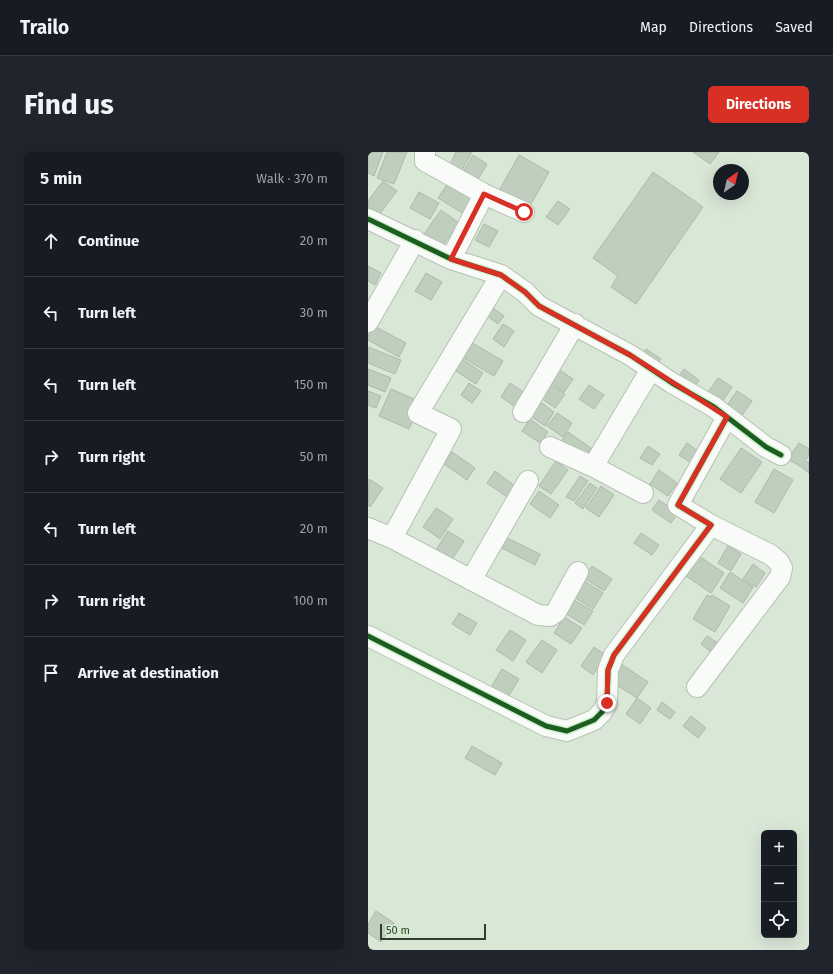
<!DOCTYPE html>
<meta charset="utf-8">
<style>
body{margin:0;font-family:"Fira Sans",sans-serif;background:#20242c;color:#f1f3f6}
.controls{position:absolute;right:12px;bottom:12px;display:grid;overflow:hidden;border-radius:6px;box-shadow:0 4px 16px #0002}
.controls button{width:36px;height:36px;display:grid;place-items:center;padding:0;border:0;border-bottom:1px solid #363941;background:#171b24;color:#f1f3f6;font:20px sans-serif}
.compass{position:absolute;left:345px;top:12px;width:36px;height:36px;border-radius:50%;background:#171b24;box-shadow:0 4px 16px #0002;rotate:34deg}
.scale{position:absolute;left:12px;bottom:10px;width:106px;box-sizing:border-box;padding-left:4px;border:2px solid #323c31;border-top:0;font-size:11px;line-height:14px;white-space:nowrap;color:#323c31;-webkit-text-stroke:3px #d4eed0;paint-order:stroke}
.stop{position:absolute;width:12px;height:12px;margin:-9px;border:3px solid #d93025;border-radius:50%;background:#fff}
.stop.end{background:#d93025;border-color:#fff;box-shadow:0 1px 4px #0008}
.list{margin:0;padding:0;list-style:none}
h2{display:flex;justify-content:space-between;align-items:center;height:52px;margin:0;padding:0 16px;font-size:17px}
h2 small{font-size:13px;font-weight:400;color:#9ea1a6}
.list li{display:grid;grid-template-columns:26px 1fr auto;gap:12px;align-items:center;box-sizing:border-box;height:72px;padding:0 16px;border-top:1px solid #363941}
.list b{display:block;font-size:15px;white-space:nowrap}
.list em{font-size:13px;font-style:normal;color:#9ea1a6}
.icon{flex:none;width:22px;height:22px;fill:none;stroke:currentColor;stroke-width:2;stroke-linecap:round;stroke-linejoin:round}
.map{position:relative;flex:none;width:441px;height:798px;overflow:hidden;border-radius:6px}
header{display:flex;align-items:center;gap:24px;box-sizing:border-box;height:56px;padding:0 20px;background:#171b24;border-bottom:1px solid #363941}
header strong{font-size:19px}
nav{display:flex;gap:22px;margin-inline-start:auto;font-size:14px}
.intro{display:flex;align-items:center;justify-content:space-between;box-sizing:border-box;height:96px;padding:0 24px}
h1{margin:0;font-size:28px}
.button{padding:10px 18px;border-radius:6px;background:#d93025;color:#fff;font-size:14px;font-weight:700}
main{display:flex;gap:24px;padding:0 24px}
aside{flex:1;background:#171b24;border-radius:6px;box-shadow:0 4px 16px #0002}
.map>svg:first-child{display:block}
.building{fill:#bfcebd;stroke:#aeb9ad}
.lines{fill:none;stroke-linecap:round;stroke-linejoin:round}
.minor-casing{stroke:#b7c2b5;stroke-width:22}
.minor{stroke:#f9fbf9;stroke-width:20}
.cycleway-casing{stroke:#d4eed0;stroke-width:8}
.cycleway{stroke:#1b5e20;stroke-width:5}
.route{stroke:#d93025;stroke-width:5}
</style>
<header>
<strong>Trailo</strong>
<nav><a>Map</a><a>Directions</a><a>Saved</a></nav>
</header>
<div class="intro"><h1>Find us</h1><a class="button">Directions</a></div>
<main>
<aside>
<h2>5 min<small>Walk · 370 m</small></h2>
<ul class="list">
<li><svg class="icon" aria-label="ahead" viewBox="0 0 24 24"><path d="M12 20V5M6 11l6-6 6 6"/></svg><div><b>Continue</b></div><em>20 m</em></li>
<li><svg class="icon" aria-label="left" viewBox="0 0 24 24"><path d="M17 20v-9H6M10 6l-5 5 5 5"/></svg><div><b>Turn left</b></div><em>30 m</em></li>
<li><svg class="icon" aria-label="left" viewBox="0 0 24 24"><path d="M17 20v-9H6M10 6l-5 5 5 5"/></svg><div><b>Turn left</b></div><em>150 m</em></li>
<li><svg class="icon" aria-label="right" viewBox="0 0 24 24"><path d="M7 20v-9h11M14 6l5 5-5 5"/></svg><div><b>Turn right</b></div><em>50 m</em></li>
<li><svg class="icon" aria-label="left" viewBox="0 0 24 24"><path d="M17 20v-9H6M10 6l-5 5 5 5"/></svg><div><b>Turn left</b></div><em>20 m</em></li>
<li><svg class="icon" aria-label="right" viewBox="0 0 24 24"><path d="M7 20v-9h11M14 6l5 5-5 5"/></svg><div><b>Turn right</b></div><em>100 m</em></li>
<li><svg class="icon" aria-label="arrive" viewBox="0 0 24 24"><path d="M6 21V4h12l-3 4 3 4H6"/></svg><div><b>Arrive at destination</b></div></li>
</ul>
</aside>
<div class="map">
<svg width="441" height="798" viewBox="0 0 441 798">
<rect width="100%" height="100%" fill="#d9e7d7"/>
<path class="building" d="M0 0H15L6 24 0 21Z
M19 0H39L26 32 9 26Z
M88 0H104L93 20 81 14Z
M325 0H351L342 12Z
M105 3 119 12 109 29 95 20Z
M151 3 181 20 162 54 132 37Z
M285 20 335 55 268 152 243 135 250 124 225 106Z
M15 29 29 39 7 68 0 63V49Z
M80 31 110 50 101 65 70 46Z
M51 40 71 51 62 67 42 56Z
M190 49 202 57 190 73 178 65Z
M73 58 91 71 74 95 56 82Z
M116 72 130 79 121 95 107 88Z
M0 114 13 121 7 133 0 129Z
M58 121 74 130 63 148 47 139Z
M121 153 136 164 130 172 115 161Z
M135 172 146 179 136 195 125 187Z
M6 174 38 191 31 205 0 188V184Z
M101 189 135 209 126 224 92 204Z
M0 195 33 208 27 222 0 211Z
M278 197 293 207 286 216 272 206Z
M91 205 115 221 108 232 83 216Z
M0 217 23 226 17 240 0 233Z
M190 217 205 227 196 240 181 229Z
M316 217 331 228 324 239 308 228Z
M350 226 364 235 350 256 336 246Z
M179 230 197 242 187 256 170 244Z
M101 231 113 239 104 251 93 243Z
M142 231 160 243 150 257 133 245Z
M221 233 236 243 226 257 211 247Z
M23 237 53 250 41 277 11 264Z
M0 239 13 244 8 256 0 253Z
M369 239 384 249 370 269 355 259Z
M171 249 186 260 177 274 161 263Z
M189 261 204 271 195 285 179 274Z
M162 267 180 280 172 291 154 279Z
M200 280 223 296 215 307 192 291Z
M319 291 330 299 322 310 311 303Z
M431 291 441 297V303L433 315 420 307Z
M280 294 292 302 284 313 272 306Z
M373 296 394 310 373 341 352 327Z
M84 300 107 316 99 328 76 312Z
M188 309 200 318 183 342 171 334Z
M439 309 441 311V321L434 316Z
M406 317 425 328 406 361 387 350Z
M291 318 309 331 300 344 282 332Z
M127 319 147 334 139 345 119 331Z
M212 324 220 329 206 349 198 345Z
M1 327 15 336 2 355 0 353Z
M222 331 229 336 215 357 207 351Z
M233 334 246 343 231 365 218 356Z
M171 339 191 353 182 366 162 352Z
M291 348 310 361 303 371 284 358Z
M68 356 85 367 72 387 55 375Z
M80 379 96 389 83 409 68 398Z
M273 381 291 393 284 403 266 391Z
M137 385 172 402 167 413 132 395Z
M360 394 373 402 363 419 350 411Z
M331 404 356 421 343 441 318 424Z
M385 412 397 421 388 435 375 427Z
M224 414 244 427 236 439 216 426Z
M362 420 385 435 375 451 352 436Z
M216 429 235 441 225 457 206 445Z
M339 443 343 445 344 443 362 454 347 480 325 467Z
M206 448 225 459 216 473 197 461Z
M91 461 109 471 102 483 84 472Z
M196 465 214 476 203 492 186 481Z
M142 478 158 488 145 509 128 498Z
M339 484 350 491 343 500 333 492Z
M174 488 189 498 174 521 158 510Z
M226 495 238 503 225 523 213 514Z
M253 512 280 530 269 546 241 528Z
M134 517 151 527 139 547 122 537Z
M269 546 283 556 272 572 258 562Z
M294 550 307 560 302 567 289 558Z
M323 564 338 576 330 586 315 574Z
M104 594 134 611 127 623 97 606Z
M8 759 26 771 13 790 0 781V772Z"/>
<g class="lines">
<g class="minor-casing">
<path id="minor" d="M57 0V9L116 42 156 60
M0 67 83 107 133 123 157 140 171 154 262 203 304 231 346 255 398 295 413 303
M83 107 116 42
M0 170 47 88
M155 260 207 172
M182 295 228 316
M275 341 228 316 226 313 283 217
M0 376 24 386 83 277 50 261 133 123
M24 386 170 463 182 464 188 460 210 420
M103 428 160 329
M0 484 178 574 199 579 226 568 234 560 239 551 240 518 246 503 343 373 310 353 359 265
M329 535 412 425 414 416 411 410 403 403 343 373"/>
</g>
<use href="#minor" class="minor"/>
<g class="cycleway-casing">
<path id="cycleway" d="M0 67 83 107 133 123 157 140 171 154 262 203 304 231 346 255 398 295 413 303
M0 484 178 574 199 579 226 568 234 560 239 551 240 518 246 503 343 373 310 353 359 265"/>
</g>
<use href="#cycleway" class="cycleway"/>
</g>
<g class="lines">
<path class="route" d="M156 60 116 42 83 107 133 123 157 140 171 154 262 203 359 265 310 353 343 373 246 503 240 518 239 551"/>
</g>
</svg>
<div class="controls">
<button>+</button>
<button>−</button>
<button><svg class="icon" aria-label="locate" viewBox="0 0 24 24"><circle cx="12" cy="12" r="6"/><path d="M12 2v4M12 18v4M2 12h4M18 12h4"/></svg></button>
</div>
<svg class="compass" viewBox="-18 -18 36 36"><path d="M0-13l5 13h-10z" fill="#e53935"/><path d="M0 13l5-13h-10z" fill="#9ea1a6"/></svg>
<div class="scale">50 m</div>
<div class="stop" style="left:156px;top:60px"></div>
<div class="stop end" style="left:239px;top:551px"></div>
</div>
</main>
